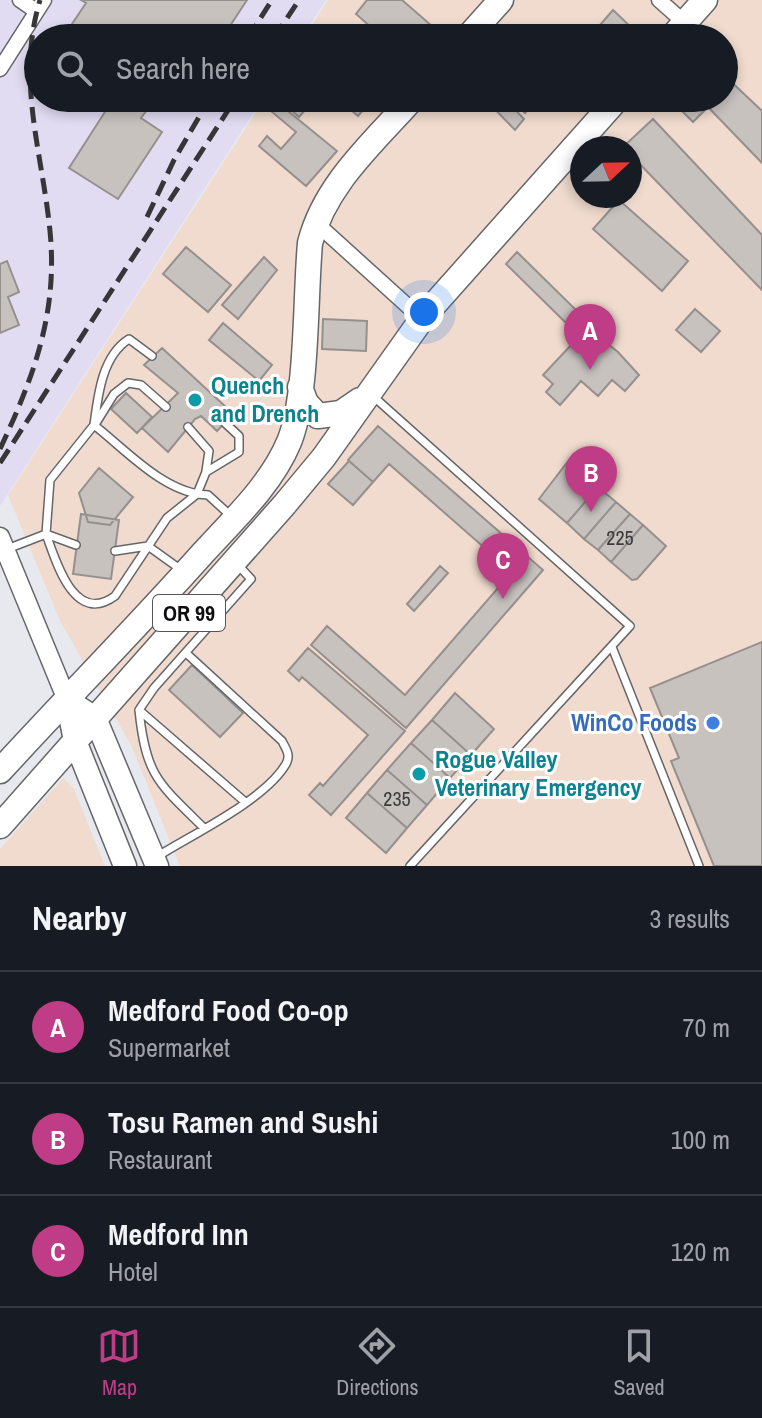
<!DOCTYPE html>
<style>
body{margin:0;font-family:"Archivo Narrow",sans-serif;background:#242831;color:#f1f3f6}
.compass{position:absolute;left:570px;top:136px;width:72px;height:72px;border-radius:50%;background:#171b24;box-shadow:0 4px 12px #0003;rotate:68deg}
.you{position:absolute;left:424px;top:312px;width:28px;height:28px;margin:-20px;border:6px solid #fff;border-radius:50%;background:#1a73e8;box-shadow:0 0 0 12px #1a73e833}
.badge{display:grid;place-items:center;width:52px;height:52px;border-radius:50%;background:#bf3d86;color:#fff;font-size:26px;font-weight:700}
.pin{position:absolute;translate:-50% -66px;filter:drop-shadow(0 2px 4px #0008)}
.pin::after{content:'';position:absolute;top:42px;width:28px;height:24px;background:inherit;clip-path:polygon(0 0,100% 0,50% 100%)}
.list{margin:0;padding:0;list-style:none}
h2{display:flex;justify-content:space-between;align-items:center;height:104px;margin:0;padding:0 32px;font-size:34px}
h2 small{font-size:26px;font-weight:400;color:#9ea1a6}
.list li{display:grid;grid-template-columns:52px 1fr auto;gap:24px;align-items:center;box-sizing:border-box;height:112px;padding:0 32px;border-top:2px solid #363941}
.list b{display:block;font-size:30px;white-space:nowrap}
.list p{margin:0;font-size:26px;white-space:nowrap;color:#9ea1a6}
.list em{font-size:26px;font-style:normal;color:#9ea1a6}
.icon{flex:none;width:44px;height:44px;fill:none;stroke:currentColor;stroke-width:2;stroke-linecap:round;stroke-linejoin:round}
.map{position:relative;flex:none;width:762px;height:866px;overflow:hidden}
.search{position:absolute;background:#171b24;box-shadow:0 4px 12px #0003;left:24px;right:24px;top:24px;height:88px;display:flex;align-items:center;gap:20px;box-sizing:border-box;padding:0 28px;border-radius:44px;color:#9ea1a6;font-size:30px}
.sheet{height:440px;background:#171b24}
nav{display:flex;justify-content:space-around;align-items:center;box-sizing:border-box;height:112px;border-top:2px solid #363941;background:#171b24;font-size:22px;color:#9ea1a6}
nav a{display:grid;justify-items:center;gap:4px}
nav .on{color:#bf3d86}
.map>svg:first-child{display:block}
.commercial{fill:#f0dbce;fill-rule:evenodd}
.industrial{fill:#e1dcf2}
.building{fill:#c8c2bf;stroke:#95908d;stroke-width:2}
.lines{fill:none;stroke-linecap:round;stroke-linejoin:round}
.service-casing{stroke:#65666a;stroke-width:10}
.minor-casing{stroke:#65666a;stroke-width:17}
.tertiary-casing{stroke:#65666a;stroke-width:21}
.secondary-casing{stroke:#65666a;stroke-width:25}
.primary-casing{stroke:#65666a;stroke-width:27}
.service{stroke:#fff;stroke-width:7}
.minor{stroke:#fff;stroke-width:14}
.tertiary{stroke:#fff;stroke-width:18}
.secondary{stroke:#fff;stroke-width:22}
.primary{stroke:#fff;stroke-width:24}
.rail{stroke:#363639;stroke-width:5;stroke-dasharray:16 8;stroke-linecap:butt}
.culture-dot{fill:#0f9aa8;stroke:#fff;stroke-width:3}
.shop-dot{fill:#3f7fe0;stroke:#fff;stroke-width:3}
.labels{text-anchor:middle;stroke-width:6;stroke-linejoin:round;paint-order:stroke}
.number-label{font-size:20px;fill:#3c3b3c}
.shield{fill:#fff;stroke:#565658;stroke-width:2}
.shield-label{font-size:22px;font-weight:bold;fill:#0e0e10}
.culture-label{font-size:24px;font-weight:bold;fill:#0d838f;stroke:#fff;text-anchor:start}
.shop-label{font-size:24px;font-weight:bold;fill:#366cbe;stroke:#fff;text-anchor:end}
</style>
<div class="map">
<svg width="762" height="866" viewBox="0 0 762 866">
<rect width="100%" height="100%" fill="#e8e9ef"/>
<path class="commercial" d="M328 0H762V866H180L131 745 60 621 8 495 265 98H724V38H304ZM582 148H630V196H582Z
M63 778 74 789 105 866H0V849Z"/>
<path class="industrial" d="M0 0H326L301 38H38V98H263L0 506Z"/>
<path class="building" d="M81 0H247L222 38H139L130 32 126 38H87L70 27 86 3Z
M367 0H402L440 33 435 38H383L356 14Z
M613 10 634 30 627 38H615L600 25Z
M724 75 762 111V163L708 107 693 122 678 107 687 98H724Z
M134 98 149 107 141 118 162 132 118 199 69 168 112 101 109 98Z
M272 98 337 151 306 186 259 146 267 136 281 149 296 132 265 106Z
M278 98H305L311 103 299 117Z
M349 98H364L369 103 358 116 344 104Z
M484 98H504L524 119 515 130Z
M508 98H538L525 113Z
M653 119 762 235V290L630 154V148L623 147Z
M619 200 688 261 662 291 593 229Z
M186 247 231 285 208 312 163 274Z
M517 252 577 311 566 323 506 264Z
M264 257 277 270 238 319 222 305Z
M7 261 19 292 8 297 19 325 0 333V264Z
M695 309 720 331 701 352 676 330Z
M323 319 367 321 366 351 322 349Z
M223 323 272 365 259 381 209 340Z
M588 328 618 352 639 375 625 391 612 380 598 396 581 381 560 405 546 392 553 384 543 375 573 343 579 342Z
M162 348 227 408 224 411 230 417 217 431 201 416 195 419 168 452 142 428 178 393 144 365Z
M126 393 152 417 137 433 111 409Z
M378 426 543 570 406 728 311 645 327 626 405 695 512 572 389 464 373 482 348 460Z
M569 460 598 487 567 523 539 499Z
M349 461 373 482 353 505 328 484Z
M99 468 133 497 110 525 88 522 79 493Z
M598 487 616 502 584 539 567 523Z
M616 502 630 514 598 550 584 539Z
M81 514 119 520 111 579 73 574Z
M630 514 643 525 611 562 598 550Z
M643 525 666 546 637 579 632 580 611 562Z
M440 566 448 573 414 611 407 604Z
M762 642V866H714L671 761 679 758 650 688Z
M308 648 405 731 331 815 309 795 320 783 323 786 368 735 302 677 299 681 288 671Z
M192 665 243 713 220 737 169 690Z
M455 693 494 729 471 755 432 720Z
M432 720 471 755 450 778 411 743Z
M411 743 450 778 427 805 387 770Z
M387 770 427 805 407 828 367 793Z
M367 793 407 828 386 853 346 818Z"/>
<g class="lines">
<g class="service-casing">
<path id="service" d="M374 397 630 626 410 866
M96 423 114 394 128 383 141 385 166 407
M94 425C98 395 102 356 129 339L152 356
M188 427 209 451 206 471
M46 534C56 561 74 626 115 596L167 518 197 494 206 472 239 452V436L225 423
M46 534 76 545
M7 549 46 534 50 480 94 425C126 450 165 494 208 495L232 517
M115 551 148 546 180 569
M612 647 699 866
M139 710 244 801
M204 828C158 783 146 776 139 710L154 688 251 579 237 564
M158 856C193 834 265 800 286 764 291 755 286 749 282 741L186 653"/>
</g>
<g class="minor-casing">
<path id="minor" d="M20 0 36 11
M659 0 685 23
M0 69 44 0
M315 222 422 319"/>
</g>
<g class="tertiary-casing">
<path id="tertiary" d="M0 537 67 700"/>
</g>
<g class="secondary-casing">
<path id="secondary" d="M67 700 95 718 157 866
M67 700 75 741 125 866"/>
</g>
<g class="primary-casing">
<path id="primary" d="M467 38 501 0
M671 38 705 0
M300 387 306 403 318 416 341 413 360 400
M0 771C67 698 137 627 203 553 234 519 271 485 289 442 308 396 305 297 310 243 325 184 374 142 413 98
M0 826 285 504 324 457 424 316 618 98"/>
</g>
<use href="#service" class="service"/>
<use href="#minor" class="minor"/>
<use href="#tertiary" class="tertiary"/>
<use href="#secondary" class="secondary"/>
<use href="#primary" class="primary"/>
<path class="rail" d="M248 38 272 0
M274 38 299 0
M147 217 174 160 210 98
M0 449C34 376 58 313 50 231 42 151 16 80 40 0
M0 463 236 98"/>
</g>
<g class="culture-dot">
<circle cx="195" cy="400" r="8"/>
<circle cx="419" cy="774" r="8"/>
</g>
<circle class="shop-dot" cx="713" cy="723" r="8"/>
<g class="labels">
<g class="number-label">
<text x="620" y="545">225</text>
<text x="397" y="806">235</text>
</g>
<rect class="shield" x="153" y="595" width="72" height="36" rx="6"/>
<g class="shield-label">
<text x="189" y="621">OR 99</text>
</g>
<g class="culture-label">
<text x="211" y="394">Quench<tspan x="211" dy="28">and Drench</tspan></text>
<text x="435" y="768">Rogue Valley<tspan x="435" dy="28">Veterinary Emergency</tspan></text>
</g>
<g class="shop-label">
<text x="697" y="731">WinCo Foods</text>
</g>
</g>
</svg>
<svg class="compass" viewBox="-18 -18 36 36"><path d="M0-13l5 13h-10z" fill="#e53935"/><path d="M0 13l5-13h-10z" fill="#9ea1a6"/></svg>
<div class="you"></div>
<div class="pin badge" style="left:590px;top:370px">A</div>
<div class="pin badge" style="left:591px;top:512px">B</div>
<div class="pin badge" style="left:503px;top:599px">C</div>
<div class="search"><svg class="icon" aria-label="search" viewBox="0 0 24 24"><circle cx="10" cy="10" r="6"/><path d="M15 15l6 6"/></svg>Search here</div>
</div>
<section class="sheet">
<h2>Nearby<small>3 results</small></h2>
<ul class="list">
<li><span class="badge">A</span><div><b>Medford Food Co-op</b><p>Supermarket</p></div><em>70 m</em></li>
<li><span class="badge">B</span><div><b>Tosu Ramen and Sushi</b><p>Restaurant</p></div><em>100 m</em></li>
<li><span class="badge">C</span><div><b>Medford Inn</b><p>Hotel</p></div><em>120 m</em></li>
</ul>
</section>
<nav>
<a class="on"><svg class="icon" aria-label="map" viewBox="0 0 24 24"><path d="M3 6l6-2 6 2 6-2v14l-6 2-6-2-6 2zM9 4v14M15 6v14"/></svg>Map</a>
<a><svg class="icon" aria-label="directions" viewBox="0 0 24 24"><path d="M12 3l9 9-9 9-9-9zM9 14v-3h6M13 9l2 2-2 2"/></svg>Directions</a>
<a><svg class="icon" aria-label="saved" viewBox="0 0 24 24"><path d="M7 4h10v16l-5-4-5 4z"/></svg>Saved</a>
</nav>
